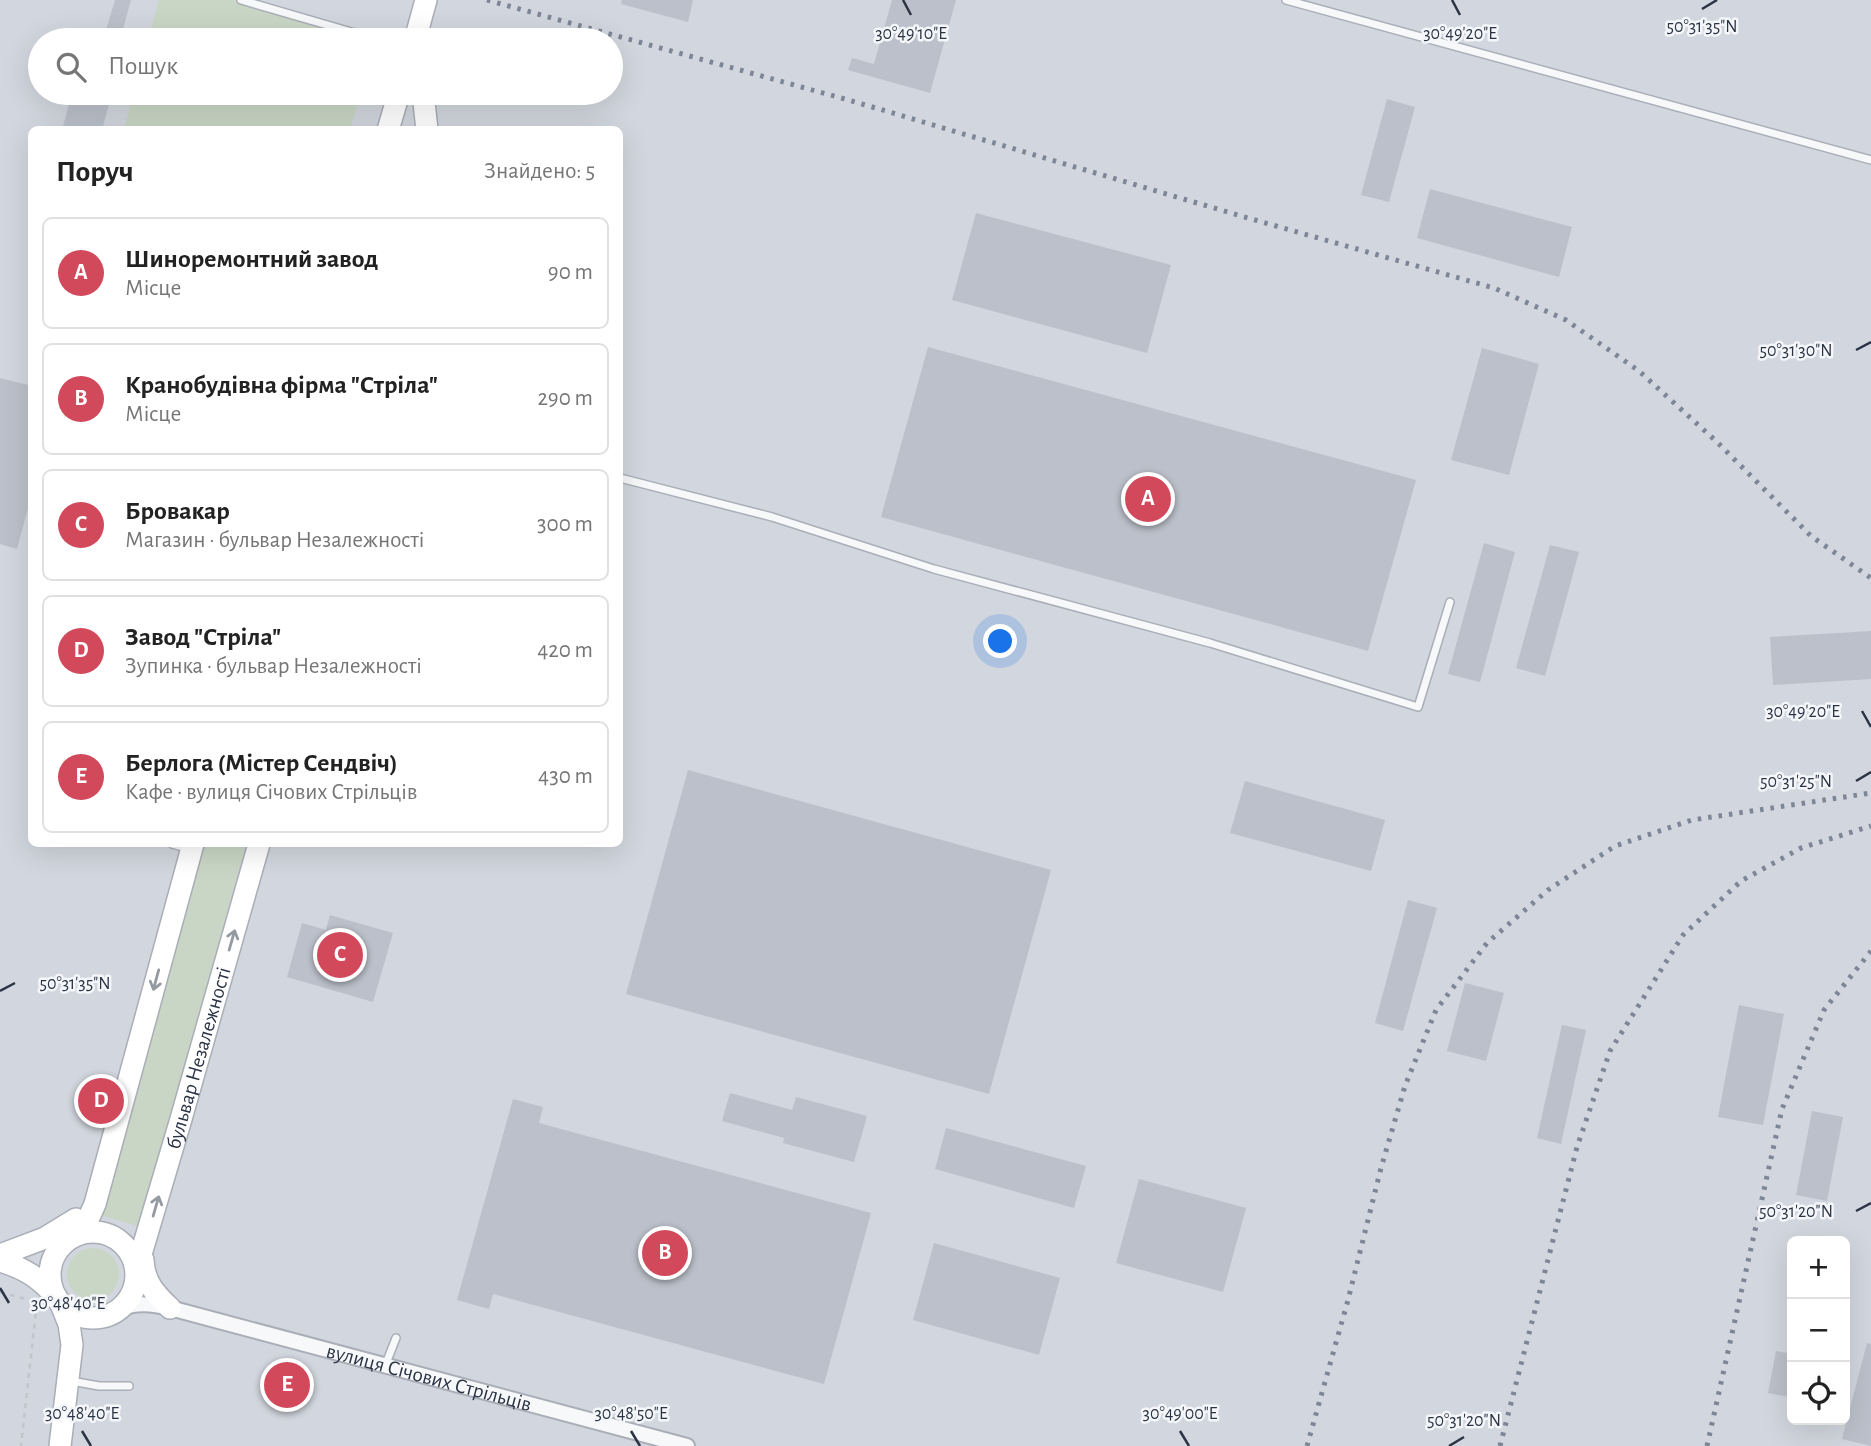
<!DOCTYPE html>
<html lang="uk">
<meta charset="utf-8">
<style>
body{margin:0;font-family:"Alegreya Sans",sans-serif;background:#f6f6f6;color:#222}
.controls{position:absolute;right:21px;bottom:21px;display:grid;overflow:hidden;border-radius:10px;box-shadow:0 7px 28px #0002}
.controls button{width:63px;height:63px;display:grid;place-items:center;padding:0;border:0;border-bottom:2px solid #e0e0e0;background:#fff;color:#222;font:35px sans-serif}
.you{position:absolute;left:1001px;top:642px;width:24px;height:24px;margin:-18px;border:5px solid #fff;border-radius:50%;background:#1a73e8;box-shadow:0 0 0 10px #1a73e833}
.badge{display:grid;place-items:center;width:46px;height:46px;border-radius:50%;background:#d1495b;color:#fff;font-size:23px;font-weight:700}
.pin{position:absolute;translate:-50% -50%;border:4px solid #fff;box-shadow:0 2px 7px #0006}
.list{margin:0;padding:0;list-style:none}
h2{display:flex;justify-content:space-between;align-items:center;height:91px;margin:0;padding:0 28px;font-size:30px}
h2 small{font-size:23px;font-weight:400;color:#767676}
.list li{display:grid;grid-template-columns:46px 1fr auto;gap:21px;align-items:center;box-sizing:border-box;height:112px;margin:0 14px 14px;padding:0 14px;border:2px solid #e0e0e0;border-radius:10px}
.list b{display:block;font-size:26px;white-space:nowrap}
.list p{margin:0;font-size:23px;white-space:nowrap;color:#767676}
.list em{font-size:23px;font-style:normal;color:#767676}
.icon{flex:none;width:38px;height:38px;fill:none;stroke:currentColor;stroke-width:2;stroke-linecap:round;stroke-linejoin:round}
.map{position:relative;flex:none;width:1871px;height:1446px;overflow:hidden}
.search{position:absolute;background:#fff;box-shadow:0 7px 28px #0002;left:28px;top:28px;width:595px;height:77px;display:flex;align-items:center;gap:18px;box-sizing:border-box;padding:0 24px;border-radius:38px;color:#767676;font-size:26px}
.panel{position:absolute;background:#fff;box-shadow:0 7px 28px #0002;left:28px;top:126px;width:595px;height:721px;border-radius:10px}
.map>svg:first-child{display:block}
.built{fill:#d2d6de;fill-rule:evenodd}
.green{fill:#c9d6c5}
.building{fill:#bbc0ca}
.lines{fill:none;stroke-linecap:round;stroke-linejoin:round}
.lane-casing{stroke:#a9aeb7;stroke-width:10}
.street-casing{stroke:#a9aeb7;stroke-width:18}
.secondary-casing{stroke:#a9aeb7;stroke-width:24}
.path{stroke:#c2c5cb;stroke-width:2.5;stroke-dasharray:5 5;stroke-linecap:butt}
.lane{stroke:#f7f8fa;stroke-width:7}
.street{stroke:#f7f8fa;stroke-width:14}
.secondary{stroke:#fff;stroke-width:21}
.rail{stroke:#7d8696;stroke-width:5;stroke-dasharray:3.5 7;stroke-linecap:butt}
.oneway{stroke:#959aa2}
.ticks{fill:none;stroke:#2b3445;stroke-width:2.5}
.labels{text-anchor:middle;stroke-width:5;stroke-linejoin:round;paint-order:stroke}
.street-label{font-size:21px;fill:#2b3445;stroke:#f4f6f9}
.ticks-label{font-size:18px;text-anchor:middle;fill:#2b3445;stroke:#f4f6f9;stroke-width:5;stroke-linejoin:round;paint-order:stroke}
</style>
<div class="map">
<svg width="1871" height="1446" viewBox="0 0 1871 1446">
<rect width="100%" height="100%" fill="#e4e7ec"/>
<path class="built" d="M0 0H1871V1446H0ZM40 40H611V93H40ZM32 130H620V844H32ZM1792 1241H1845V1420H1792Z"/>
<path class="green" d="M159 0H233L368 40H148Z
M134 93H361L350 129H124Z
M204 844H246L140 1227 103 1216Z
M67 1274a26 26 0 1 1 52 0a26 26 0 1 1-52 0Z"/>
<path class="building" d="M115 0H131L120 40H103Z
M622 0H693L688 22 621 4Z
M892 0H956L930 93 848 70 852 58 874 64Z
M72 93H112L102 130H62Z
M1387 99 1415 107 1389 202 1361 195Z
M1430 189 1572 227 1559 277 1417 238Z
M976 213 1171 265 1147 353 952 300Z
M928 347 1416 480 1368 651 881 517Z
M1482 348 1539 364 1509 475 1451 460Z
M0 378 32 386V493L17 549 0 544Z
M1484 543 1515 552 1480 682 1448 674Z
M1550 545 1579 552 1545 676 1516 668Z
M1871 631V679L1773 685 1770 637Z
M688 770 1051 870 989 1094 626 994Z
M1245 781 1385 820 1371 871 1230 833Z
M1408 900 1437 908 1403 1031 1375 1023Z
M330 915 393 933 373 1002 287 977 302 923 326 930Z
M1465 983 1504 993 1486 1061 1447 1051Z
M1739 1005 1784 1014 1763 1125 1718 1117Z
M1562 1025 1586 1030 1561 1144 1537 1138Z
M730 1093 792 1110 796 1097 867 1116 854 1162 783 1143 784 1138 722 1121Z
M513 1099 543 1107 539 1123 871 1213 824 1384 493 1294 489 1309 457 1300Z
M1812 1111 1843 1117 1827 1201 1796 1195Z
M946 1128 1086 1166 1074 1208 935 1169Z
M1139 1179 1246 1208 1223 1292 1116 1263Z
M934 1243 1060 1278 1039 1355 913 1320Z
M1867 1343 1871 1344V1446L1842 1439Z
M1776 1351 1792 1354V1383L1790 1397 1768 1393Z"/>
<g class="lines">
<g class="lane-casing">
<path id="lane" d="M241 0 379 40 413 33
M1286 0 1871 160
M620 478 772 517 934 569 1210 643 1418 707 1450 602
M172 844 191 849
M385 1366 396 1338
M71 1381 99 1386H129"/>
</g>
<g class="street-casing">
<g id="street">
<path id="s1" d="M119 1309C137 1302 152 1304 170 1308L687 1446"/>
</g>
</g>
<g class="secondary-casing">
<g id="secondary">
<path d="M415 40 426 0"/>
<path d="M423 93 427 130"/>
<path d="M388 130 399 93"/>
<circle cx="93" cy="1275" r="43"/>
<path d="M72 1237 86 1224 95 1204 193 844"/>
<path d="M0 1255 45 1238 76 1219"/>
<path d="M143 1260C144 1282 155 1294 170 1308"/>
<path d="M0 1261C24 1268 40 1278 56 1297"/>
<path id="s2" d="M136 1271 181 1119 259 844"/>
<path d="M60 1446 72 1345 69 1324 61 1304"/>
</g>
</g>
<path class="path" d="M0 1292 37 1302 21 1446"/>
<use href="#lane" class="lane"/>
<use href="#street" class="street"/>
<use href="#secondary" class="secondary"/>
<path class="rail" d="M487 0 852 101 1241 216 1494 288 1566 320 1639 371 1717 442 1811 536 1871 578
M1307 1446 1348 1300 1381 1168 1405 1086 1436 1010 1487 943 1548 890 1615 846 1692 820 1871 793
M1500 1446 1577 1147 1610 1051 1683 935 1741 881 1801 848 1871 826
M1707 1446 1782 1109 1824 1010 1871 951"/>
</g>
<defs><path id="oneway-shaft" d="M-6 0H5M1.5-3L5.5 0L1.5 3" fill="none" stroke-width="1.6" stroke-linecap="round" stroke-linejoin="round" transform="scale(1.75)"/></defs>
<g class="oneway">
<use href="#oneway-shaft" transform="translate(232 940) rotate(-74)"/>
<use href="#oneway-shaft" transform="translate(156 980) rotate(105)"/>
<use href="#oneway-shaft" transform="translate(156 1206) rotate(-74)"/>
</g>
<path class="ticks" d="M903 0 911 15M1452 0 1460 15M1702 9 1717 0M1856 350 1871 342M1862 711 1871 727M1856 781 1871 772M0 991 15 983M1856 1211 1871 1203M0 1288 9 1303M82 1431 91 1446M631 1431 640 1446M1180 1431 1189 1446M1449 1446 1464 1437"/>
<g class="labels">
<g class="street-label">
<text dy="7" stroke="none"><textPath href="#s2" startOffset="222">бульвар Незалежності</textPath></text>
<text dy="7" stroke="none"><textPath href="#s1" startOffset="320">вулиця Січових Стрільців</textPath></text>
</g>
</g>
<g class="ticks-label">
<text x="1702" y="32">50°31'35"N</text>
<text x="911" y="39">30°49'10"E</text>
<text x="1460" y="39">30°49'20"E</text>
<text x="1796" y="356">50°31'30"N</text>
<text x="1803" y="717">30°49'20"E</text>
<text x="1796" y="787">50°31'25"N</text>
<text x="75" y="989">50°31'35"N</text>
<text x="1796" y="1217">50°31'20"N</text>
<text x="68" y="1309">30°48'40"E</text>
<text x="82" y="1419">30°48'40"E</text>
<text x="631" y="1419">30°48'50"E</text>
<text x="1180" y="1419">30°49'00"E</text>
<text x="1464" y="1426">50°31'20"N</text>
</g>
</svg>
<div class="controls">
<button>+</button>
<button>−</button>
<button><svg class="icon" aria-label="locate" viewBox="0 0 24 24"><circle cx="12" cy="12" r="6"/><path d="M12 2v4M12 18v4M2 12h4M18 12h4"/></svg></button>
</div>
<div class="you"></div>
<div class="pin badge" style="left:1148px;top:499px">A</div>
<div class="pin badge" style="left:665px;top:1253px">B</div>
<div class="pin badge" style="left:340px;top:955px">C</div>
<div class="pin badge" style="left:101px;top:1101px">D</div>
<div class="pin badge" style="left:287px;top:1385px">E</div>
<div class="search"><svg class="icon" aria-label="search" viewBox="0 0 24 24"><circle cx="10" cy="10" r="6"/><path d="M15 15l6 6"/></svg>Пошук</div>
<section class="panel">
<h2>Поруч<small>Знайдено: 5</small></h2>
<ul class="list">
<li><span class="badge">A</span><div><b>Шиноремонтний завод</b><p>Місце</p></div><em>90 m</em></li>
<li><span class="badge">B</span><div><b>Кранобудівна фірма &quot;Стріла&quot;</b><p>Місце</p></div><em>290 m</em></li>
<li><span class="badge">C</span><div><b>Бровакар</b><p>Магазин · бульвар Незалежності</p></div><em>300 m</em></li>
<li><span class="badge">D</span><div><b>Завод &quot;Стріла&quot;</b><p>Зупинка · бульвар Незалежності</p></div><em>420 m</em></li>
<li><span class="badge">E</span><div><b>Берлога (Містер Сендвіч)</b><p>Кафе · вулиця Січових Стрільців</p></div><em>430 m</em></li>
</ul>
</section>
</div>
